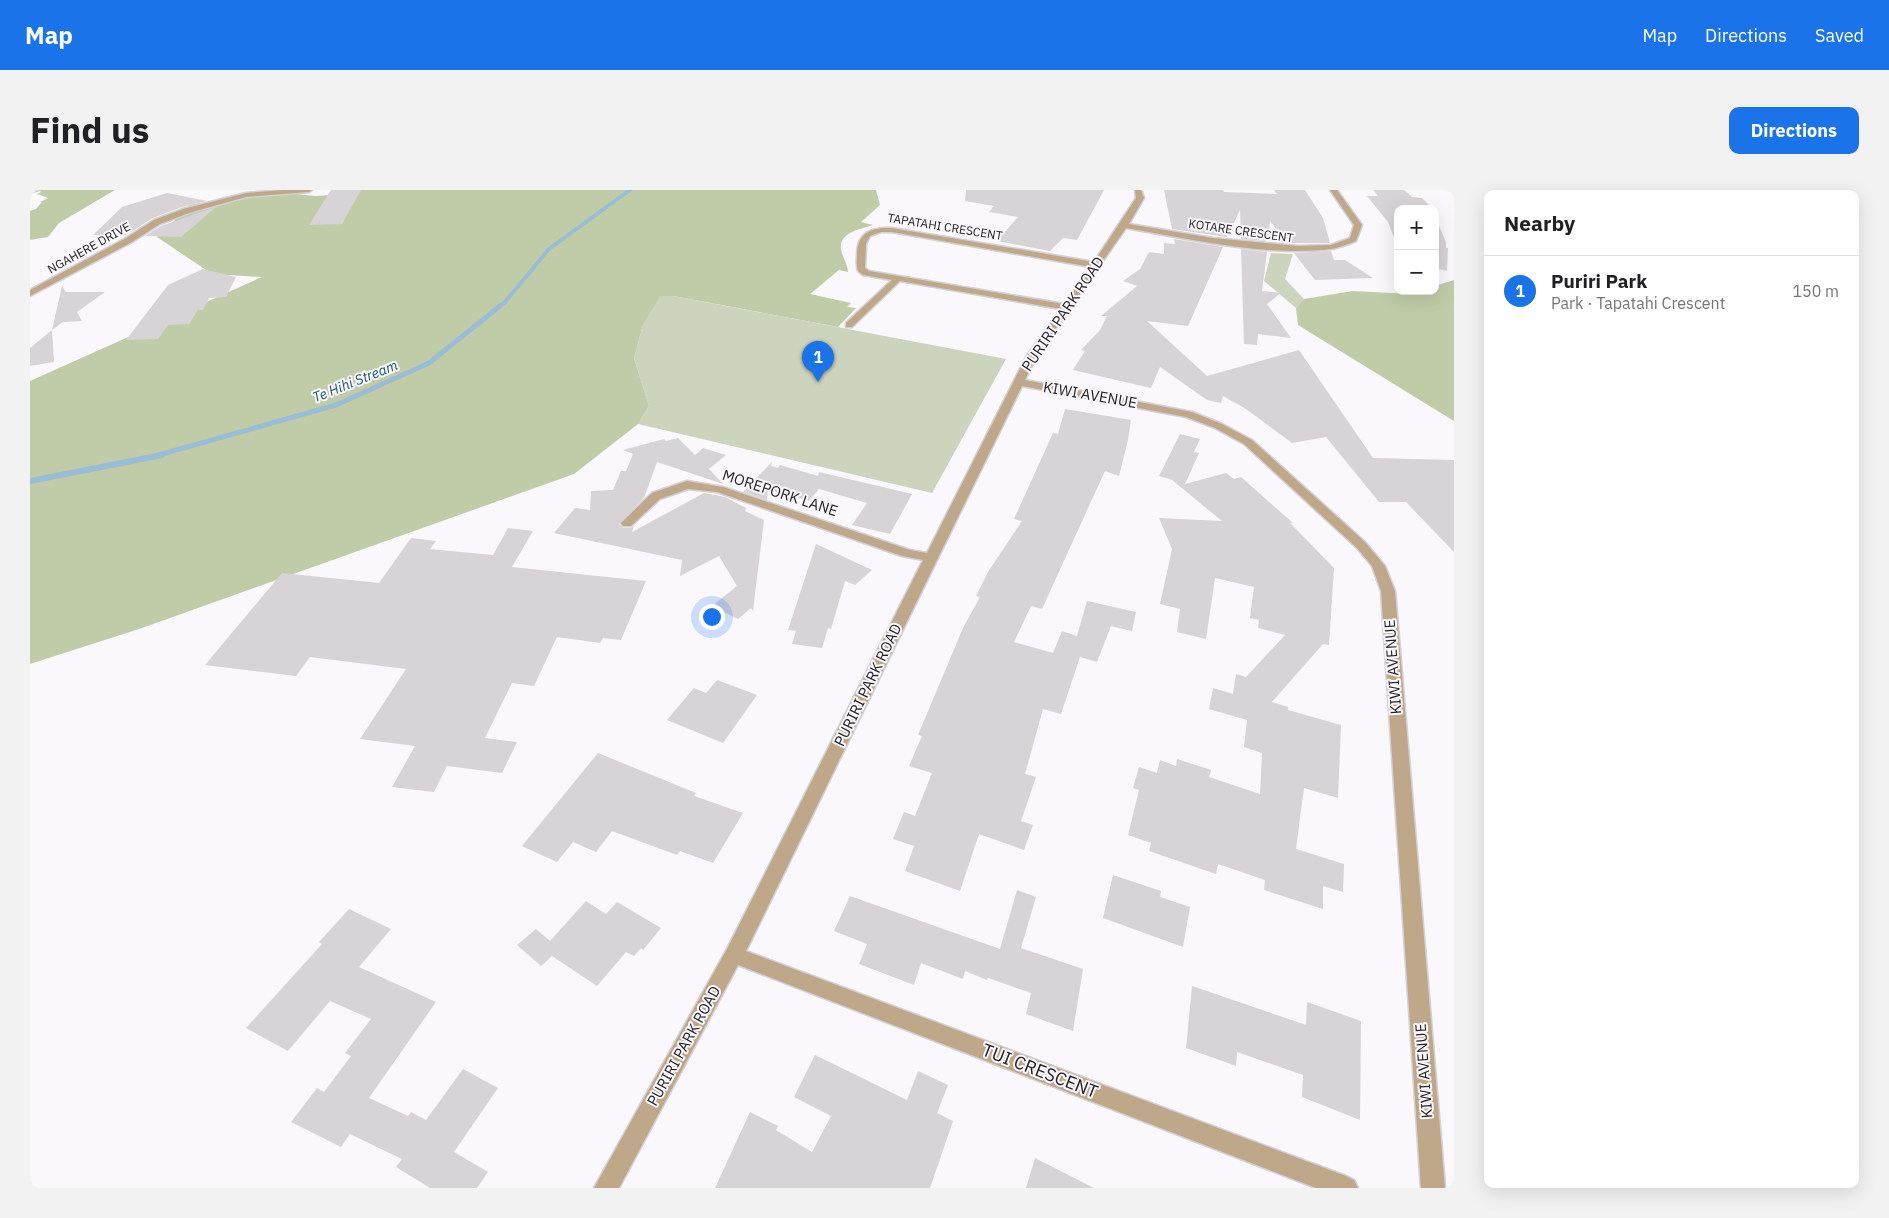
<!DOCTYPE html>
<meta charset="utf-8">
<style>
body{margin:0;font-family:"IBM Plex Sans",sans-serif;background:#f2f2f2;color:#202124}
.controls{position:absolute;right:15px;top:15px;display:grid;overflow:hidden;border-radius:10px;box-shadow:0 5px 20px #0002}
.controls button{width:45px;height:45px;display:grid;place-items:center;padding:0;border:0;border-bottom:1px solid #e0e0e0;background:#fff;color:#202124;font:25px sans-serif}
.you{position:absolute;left:681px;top:426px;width:18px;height:18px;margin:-12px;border:4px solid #fff;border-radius:50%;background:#1a73e8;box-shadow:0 0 0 8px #1a73e833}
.badge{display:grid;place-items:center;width:32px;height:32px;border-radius:50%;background:#1a73e8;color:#fff;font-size:16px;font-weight:700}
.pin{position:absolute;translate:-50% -41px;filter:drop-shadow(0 1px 2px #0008)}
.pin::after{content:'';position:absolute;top:26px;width:18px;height:15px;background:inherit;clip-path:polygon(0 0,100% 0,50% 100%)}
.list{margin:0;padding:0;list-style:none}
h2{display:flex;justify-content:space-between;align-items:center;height:65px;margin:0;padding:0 20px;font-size:21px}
h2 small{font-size:16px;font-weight:400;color:#757577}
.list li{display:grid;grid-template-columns:32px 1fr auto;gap:15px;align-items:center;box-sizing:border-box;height:70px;padding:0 20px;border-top:1px solid #e0e0e0}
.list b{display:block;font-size:19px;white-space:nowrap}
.list p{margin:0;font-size:16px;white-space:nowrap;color:#757577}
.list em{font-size:16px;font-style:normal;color:#757577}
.map{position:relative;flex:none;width:1424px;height:998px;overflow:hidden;border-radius:10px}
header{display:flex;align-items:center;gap:30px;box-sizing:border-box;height:70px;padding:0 25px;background:#1a73e8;color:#fff}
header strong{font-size:24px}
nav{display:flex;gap:28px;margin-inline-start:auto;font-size:18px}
.intro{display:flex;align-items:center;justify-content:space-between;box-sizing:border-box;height:120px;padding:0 30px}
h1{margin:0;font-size:35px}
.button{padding:12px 22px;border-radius:10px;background:#1a73e8;color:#fff;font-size:18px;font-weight:700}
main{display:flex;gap:30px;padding:0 30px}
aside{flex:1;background:#fff;border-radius:10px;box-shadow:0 5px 20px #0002}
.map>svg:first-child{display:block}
.green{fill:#ccd4bd}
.forest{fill:#c0cca8}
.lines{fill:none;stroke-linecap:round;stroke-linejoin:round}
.stream-far2{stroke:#9abcd4;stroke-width:4}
.stream-far1{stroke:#9abcd4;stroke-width:5}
.stream{stroke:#9abcd4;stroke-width:6}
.building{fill:#d8d3d7}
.street-casing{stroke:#d4d1d6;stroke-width:3}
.street{fill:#bfa789;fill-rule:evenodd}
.labels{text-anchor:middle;stroke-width:4;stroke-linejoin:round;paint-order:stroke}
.far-street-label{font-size:12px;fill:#252325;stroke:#faf7fd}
.far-water-label{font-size:14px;font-style:italic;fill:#185474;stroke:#faf7fd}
.street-label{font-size:15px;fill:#252325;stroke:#faf7fd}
.near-street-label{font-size:18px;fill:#252325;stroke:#faf7fd}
</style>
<header>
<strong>Map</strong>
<nav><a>Map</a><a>Directions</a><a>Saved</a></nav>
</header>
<div class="intro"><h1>Find us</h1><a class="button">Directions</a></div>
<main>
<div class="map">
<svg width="1424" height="998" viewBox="0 0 1424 998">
<rect width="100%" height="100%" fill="#faf7fd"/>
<path class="green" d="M1241 63 1263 64 1255 89 1274 109 1266 118 1234 91Z
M629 106H643L976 169 902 303 608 234 619 216 604 168 613 135Z"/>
<path class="forest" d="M0 0H85L29 33 18 47 0 50V21L6 19 12 12H10L18 8 7 4 11 2 10 1 0 4Z
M328 0H846L850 15 831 32 843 35C831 39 809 42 811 59 812 67 818 74 818 82L809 80 780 104 821 113 817 117 826 118 808 137 643 106H630L613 135 604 168 619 216 608 234 544 284 112 438 0 474V191L232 87 182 84 127 47 135 41 159 15 208 6 248 2 285 6 319 4Z
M1424 90V231L1268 135 1266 118 1274 109 1323 101 1381 104 1390 101H1405V96Z"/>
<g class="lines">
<path class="stream-far2" d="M468 118 475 112 519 59 600 0"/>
<path class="stream-far1" d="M125 266 306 215 399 173 470 116"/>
<path class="stream" d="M0 291 132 265"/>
</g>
<path class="building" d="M301 0H331L312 34 279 35Z
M936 0H1074L1047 50 1033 48 1020 61 967 51 988 27 959 22 964 16 935 11Z
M1134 0H1193L1194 2 1247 4 1244 0H1275L1293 28 1300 53H1257L1240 31 1238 51 1211 49 1210 20 1197 47 1142 39Z
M1343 0H1374L1382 7 1392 8 1401 17 1402 19H1368V58L1358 32 1337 6H1348Z
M137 3 177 11 152 17 123 28 96 45H63L92 17Z
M186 17 151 47 115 46 131 36Z
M1405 27 1416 52V58H1418L1417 81 1405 78Z
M1144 49 1193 57 1158 136 1117 131 1177 186 1269 160 1343 268 1424 270V362L1376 312H1349L1296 247 1262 253 1216 219 1193 206 1191 213 1177 210 1130 177 1121 198 1043 180 1055 161 1051 160 1070 140 1077 126H1071L1107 96 1093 91 1110 79 1119 62 1134 64V53L1145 54Z
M1211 59 1237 62 1232 101 1251 103 1237 114 1261 148 1228 144 1227 155 1214 154Z
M1301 61 1304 70H1315L1343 88 1285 90 1264 63Z
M173 79 206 87 196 107 179 108 173 120H168L159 134 138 135 128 149 96 150 138 95Z
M32 96 36 102H75L47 122 52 131 33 132 22 140Z
M22 140 24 172 0 176V158Z
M1035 219 1101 230 1098 250 1089 286 1075 281 1012 419 1001 416 984 452 1023 463 1032 441 1047 446 1057 411 1106 422 1102 441 1081 436 1067 472 1050 467 1031 524 1013 519 995 584 1006 587 991 631 1003 635 994 660 949 644 930 701 875 681 884 656 863 649 874 622 885 626 902 583 879 576 892 546 888 545 933 438 950 407 946 406 958 382 992 331 984 329 1023 243 1028 244Z
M1150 244 1170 249 1164 262 1169 263 1155 294 1196 283 1204 289 1211 287 1263 333H1260L1304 378 1299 455 1293 454 1242 512 1258 517V520L1311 535 1308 608 1274 598 1266 659 1314 674 1313 702 1293 696V719L1234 700 1235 690 1188 674 1186 684 1119 661 1121 653 1098 645 1109 600 1103 598 1109 577 1127 583 1130 570 1146 576 1147 569 1181 580 1179 587 1230 604 1232 563 1214 557 1217 530 1179 519 1183 498 1203 504 1206 484 1216 487 1255 445 1228 438 1229 430 1220 428 1224 397 1185 388 1176 449 1147 442 1150 419 1130 414 1142 359 1129 328 1192 331 1142 290 1129 286Z
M648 248 665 265 673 258 696 265 679 279 693 294 627 272 614 308 589 334 593 338H601L604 335 602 342 674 303 695 307 716 318 715 321 734 330 723 421 721 418 708 429 682 416 707 396 689 366 650 386 652 370 524 343 545 318 560 320 561 301 583 300 591 281H596L603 264 593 260 634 249 636 251Z
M742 272 741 276 748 278 750 275 788 286 789 282 882 304 860 344 822 335 837 313 789 299 779 311 738 299 737 310 713 302Z
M478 338 503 341 482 377 616 391 591 450 573 448 570 453 527 447 504 496 482 493 455 548 487 552 472 583 417 576 404 602 362 597 385 556 330 549 376 479 280 467 266 486 175 475 252 383 349 393 381 348 406 351 400 359 463 365Z
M786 354 842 380 825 395 815 391 801 439 798 438 792 458 762 454 766 441 758 440Z
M687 490 727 505 693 553 637 530 664 498 676 503Z
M568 563 666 603 664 606 713 623 683 673 650 661 647 665 582 641 566 662 543 652 527 672 492 656Z
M1083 685 1131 701 1130 707 1160 717 1153 757 1073 728Z
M987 700 1006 707 991 758 1053 779 1043 841 996 824 1001 803 958 788 957 790 935 781 933 789 891 773 884 795 829 774 837 754 804 741 820 706 970 759Z
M556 711 576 724 587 712 631 738 613 760 611 758 604 766 596 762 567 796 522 766 511 776 487 755 506 739 520 751Z
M319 719 361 739 329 777 406 812 339 908 378 926 381 922 396 930 433 879 468 898 424 962 458 982 447 998H400L366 977 372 969 320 944 311 957 261 932 287 898 294 902 321 866 315 863 341 829 300 811 258 861 216 838 292 754 289 752Z
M1162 796 1276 835 1277 812 1331 831 1330 930 1272 907 1273 885 1207 862 1206 876 1156 858Z
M785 865 877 910 888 881 918 895 907 923 923 931 900 998H685L720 922 748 936 746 940 782 962 801 926 764 907Z
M1005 968 1064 998H996Z"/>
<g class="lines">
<g class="street-casing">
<path id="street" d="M253 0H282L279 2 216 7 159 23 130 34 102 52 0 106V100L96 48 124 30 153 19 216 3Z
M1105 0H1111L1114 8 1099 34 1183 48 1268 56 1301 55 1320 48 1324 35 1300 0H1307L1332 35 1326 51C1318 54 1309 58 1301 59 1237 67 1159 49 1096 38L1006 167 995 190 1162 222 1192 234 1222 250 1335 352 1355 376 1365 401 1415 998H1391L1351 401 1342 376 1327 358 1214 254 1185 238 1156 227 992 196 716 761 1316 986 1324 990 1328 998H1286L708 775 589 998H564L697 759 893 370 872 366 687 302 658 299 630 309 601 336H593L591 333 622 303 657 291 693 297 880 360 897 363 996 167 1031 119 870 91 822 137H816V133L862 90 833 85 828 81C826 76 827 70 827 65 827 42 842 37 862 38L1064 72 1106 8ZM851 42H862L1061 77 1034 114 839 81 835 78 836 54 840 46Z"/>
</g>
<use href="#street" class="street"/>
</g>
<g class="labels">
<g class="far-street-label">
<text transform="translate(915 37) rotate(9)" y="4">TAPATAHI CRESCENT</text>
<text transform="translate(1211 41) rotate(8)" y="4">KOTARE CRESCENT</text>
<text transform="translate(59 58) rotate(-29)" y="4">NGAHERE DRIVE</text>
</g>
<g class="far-water-label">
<text transform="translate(325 191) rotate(-22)" y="5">Te Hihi Stream</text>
</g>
<g class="street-label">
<text transform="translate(1033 124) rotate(-56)" y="5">PURIRI PARK ROAD</text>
<text transform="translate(1060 205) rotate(10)" y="5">KIWI AVENUE</text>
<text transform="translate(750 303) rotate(18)" y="5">MOREPORK LANE</text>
<text transform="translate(1363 477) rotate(-94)" y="5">KIWI AVENUE</text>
<text transform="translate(838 495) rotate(-64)" y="5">PURIRI PARK ROAD</text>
<text transform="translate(654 856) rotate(-61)" y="5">PURIRI PARK ROAD</text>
<text transform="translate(1394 881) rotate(-94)" y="5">KIWI AVENUE</text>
</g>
<g class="near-street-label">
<text transform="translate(1010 881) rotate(21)" y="6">TUI CRESCENT</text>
</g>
</g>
</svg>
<div class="controls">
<button>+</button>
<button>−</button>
</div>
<div class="you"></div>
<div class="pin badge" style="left:788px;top:192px">1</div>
</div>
<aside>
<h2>Nearby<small></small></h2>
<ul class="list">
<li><span class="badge">1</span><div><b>Puriri Park</b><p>Park · Tapatahi Crescent</p></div><em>150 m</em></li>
</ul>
</aside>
</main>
